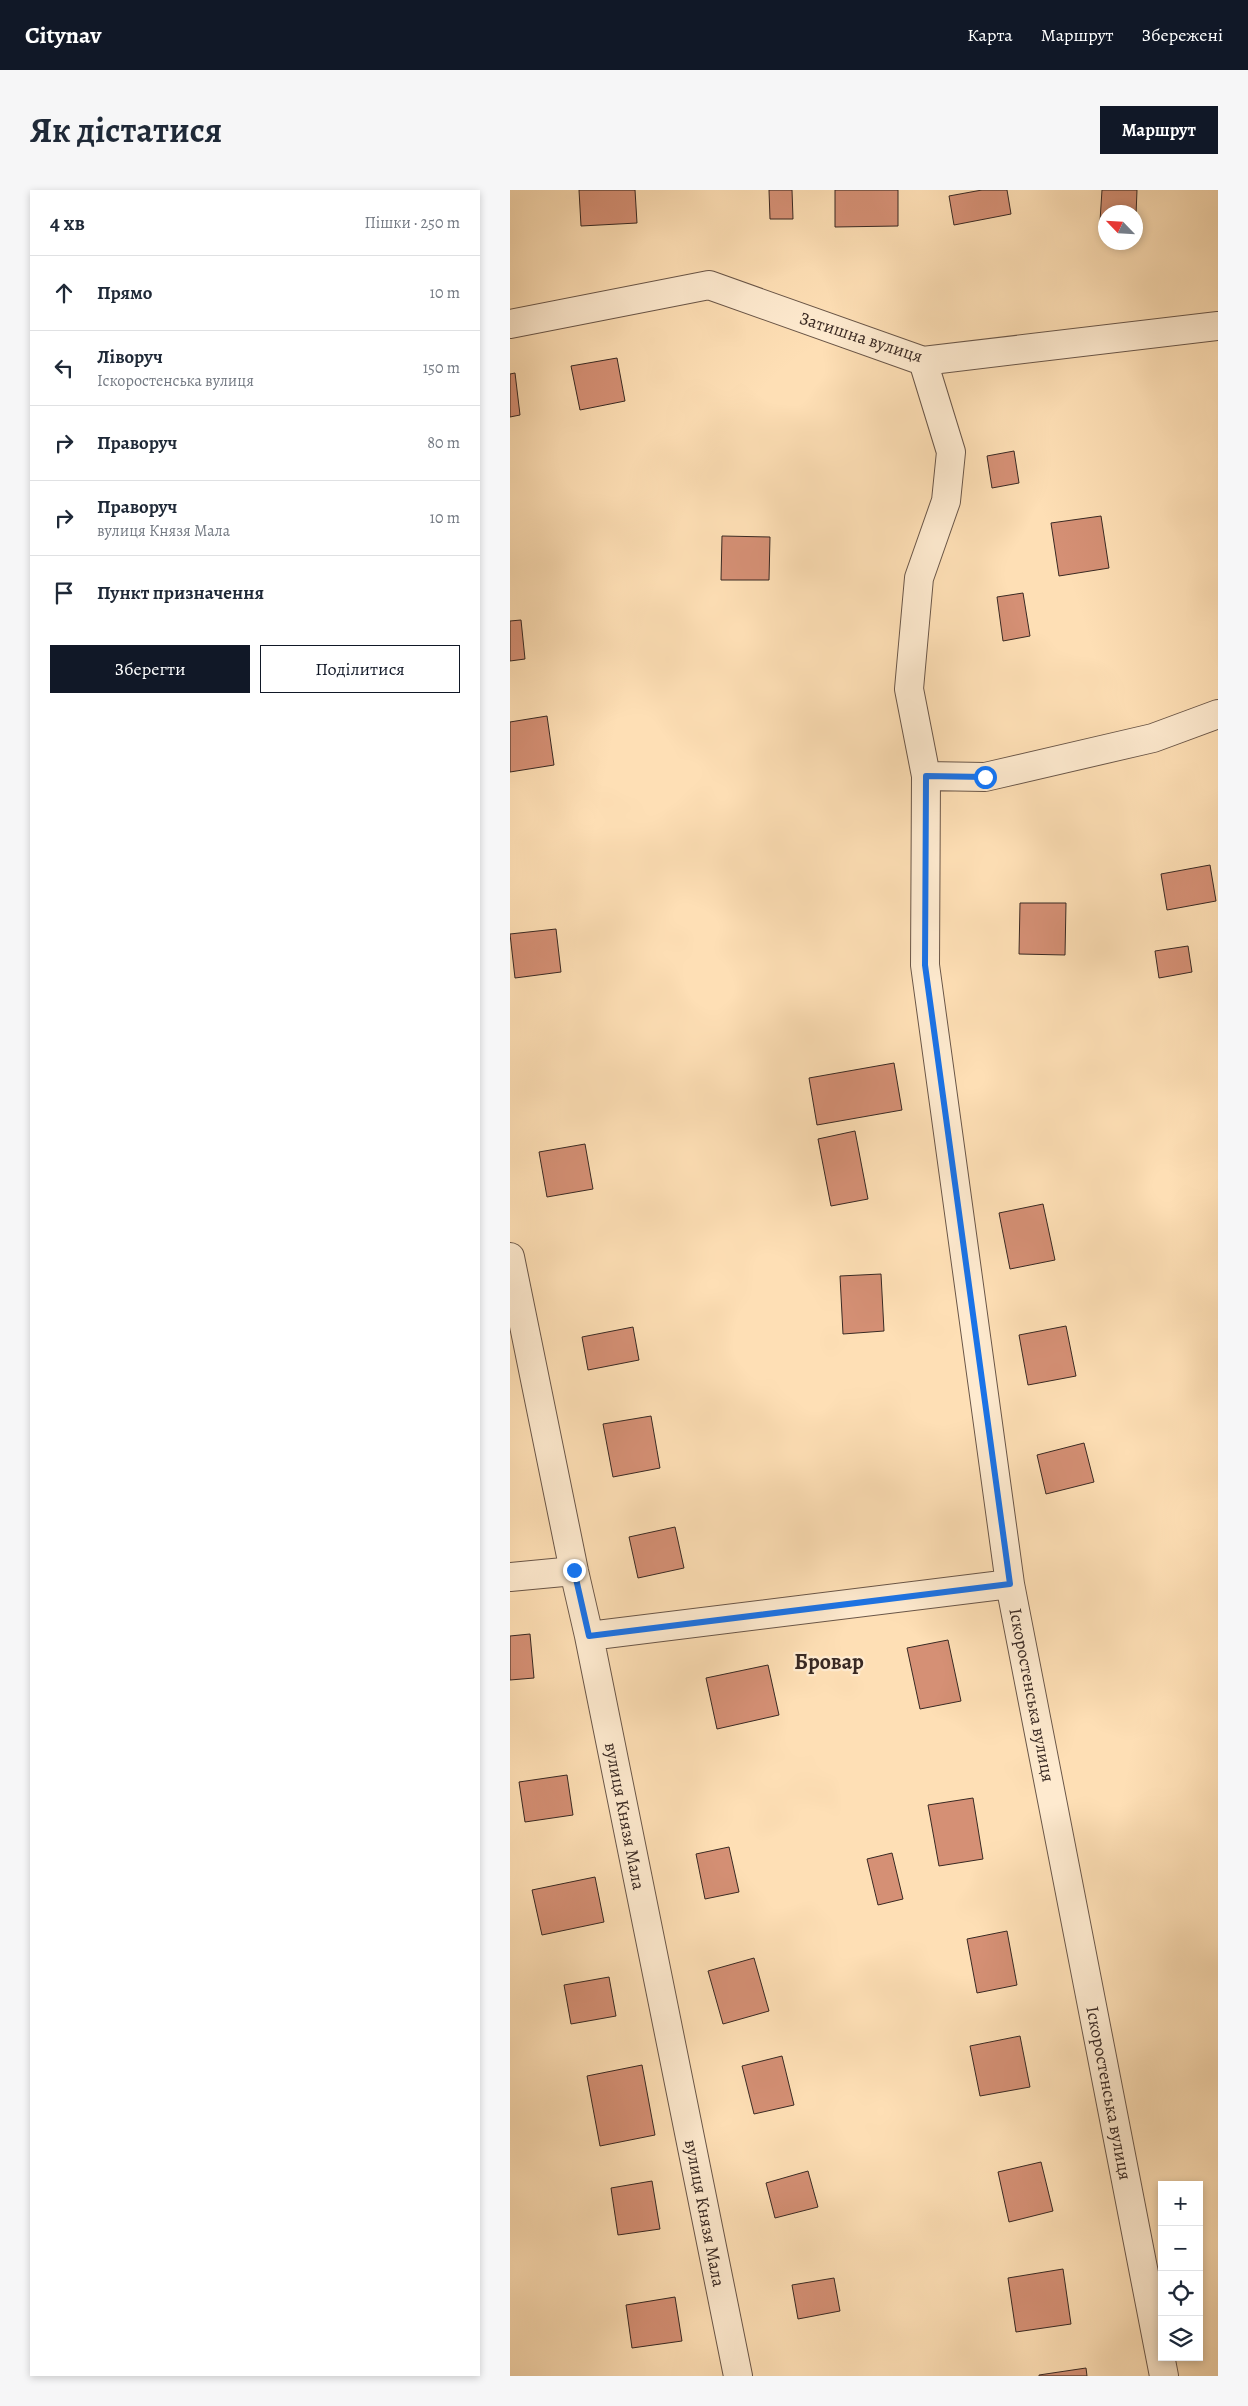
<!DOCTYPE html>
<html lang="uk">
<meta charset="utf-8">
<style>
body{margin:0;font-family:Alegreya,serif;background:#f6f6f7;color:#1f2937}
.controls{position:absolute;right:15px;bottom:15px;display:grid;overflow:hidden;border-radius:0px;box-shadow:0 2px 8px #0003}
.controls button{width:45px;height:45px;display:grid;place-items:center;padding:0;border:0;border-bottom:1px solid #e0e1e3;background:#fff;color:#1f2937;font:25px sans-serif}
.compass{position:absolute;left:588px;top:15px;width:45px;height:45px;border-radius:50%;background:#fff;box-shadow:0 2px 8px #0003;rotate:295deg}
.stop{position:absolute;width:15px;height:15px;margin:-11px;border:4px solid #1a73e8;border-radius:50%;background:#fff}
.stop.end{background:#1a73e8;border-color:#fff;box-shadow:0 1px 5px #0008}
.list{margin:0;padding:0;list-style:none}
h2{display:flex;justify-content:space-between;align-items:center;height:65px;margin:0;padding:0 20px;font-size:21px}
h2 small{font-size:16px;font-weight:400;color:#747a83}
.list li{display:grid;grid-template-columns:32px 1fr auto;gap:15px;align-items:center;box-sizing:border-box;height:75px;padding:0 20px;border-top:1px solid #e0e1e3}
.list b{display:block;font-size:19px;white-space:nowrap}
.list p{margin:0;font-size:16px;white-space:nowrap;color:#747a83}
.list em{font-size:16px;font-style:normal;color:#747a83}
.actions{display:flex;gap:10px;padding:15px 20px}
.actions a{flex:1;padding:11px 0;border:1px solid #111827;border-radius:0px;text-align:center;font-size:18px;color:#111827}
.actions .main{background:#111827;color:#fff}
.icon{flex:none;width:28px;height:28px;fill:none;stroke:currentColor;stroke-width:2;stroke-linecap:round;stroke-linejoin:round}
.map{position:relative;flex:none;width:708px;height:2186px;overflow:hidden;border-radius:0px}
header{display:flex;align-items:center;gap:30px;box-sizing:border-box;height:70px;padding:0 25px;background:#111827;color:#fff}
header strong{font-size:24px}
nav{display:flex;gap:28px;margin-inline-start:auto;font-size:18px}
.intro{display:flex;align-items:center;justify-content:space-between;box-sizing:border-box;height:120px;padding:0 30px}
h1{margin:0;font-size:35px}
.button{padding:12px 22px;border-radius:0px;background:#111827;color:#fff;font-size:18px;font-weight:700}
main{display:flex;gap:30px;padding:0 30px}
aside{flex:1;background:#fff;border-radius:0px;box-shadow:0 2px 8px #0003}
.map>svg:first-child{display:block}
.building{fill:#d59075;stroke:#392923}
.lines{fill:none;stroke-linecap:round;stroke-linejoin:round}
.street-casing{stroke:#6a5648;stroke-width:30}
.street{stroke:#feeacf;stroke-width:28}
.route{stroke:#1a73e8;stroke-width:6}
.labels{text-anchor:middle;stroke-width:4.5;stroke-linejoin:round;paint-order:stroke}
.street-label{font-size:18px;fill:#392923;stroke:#feeacf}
.district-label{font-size:22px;font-weight:bold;fill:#392923;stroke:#feeacf}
</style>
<header>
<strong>Citynav</strong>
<nav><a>Карта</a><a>Маршрут</a><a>Збережені</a></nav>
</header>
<div class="intro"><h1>Як дістатися</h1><a class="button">Маршрут</a></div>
<main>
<aside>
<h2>4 хв<small>Пішки · 250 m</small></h2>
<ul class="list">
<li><svg class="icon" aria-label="ahead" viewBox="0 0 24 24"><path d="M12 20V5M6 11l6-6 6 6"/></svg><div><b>Прямо</b></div><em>10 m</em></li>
<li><svg class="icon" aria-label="left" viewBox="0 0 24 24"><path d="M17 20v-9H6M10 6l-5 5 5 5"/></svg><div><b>Ліворуч</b><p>Іскоростенська вулиця</p></div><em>150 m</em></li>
<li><svg class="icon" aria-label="right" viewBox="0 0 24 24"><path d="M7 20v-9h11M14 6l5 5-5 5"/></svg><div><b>Праворуч</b></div><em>80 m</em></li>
<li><svg class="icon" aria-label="right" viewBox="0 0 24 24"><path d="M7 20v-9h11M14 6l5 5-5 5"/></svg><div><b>Праворуч</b><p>вулиця Князя Мала</p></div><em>10 m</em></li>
<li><svg class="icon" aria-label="arrive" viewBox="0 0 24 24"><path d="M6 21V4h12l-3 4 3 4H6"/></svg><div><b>Пункт призначення</b></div></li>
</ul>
<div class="actions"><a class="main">Зберегти</a><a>Поділитися</a></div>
</aside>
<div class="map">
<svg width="708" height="2186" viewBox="0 0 708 2186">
<rect width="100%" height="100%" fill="#fedfb5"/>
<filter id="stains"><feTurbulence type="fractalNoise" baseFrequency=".004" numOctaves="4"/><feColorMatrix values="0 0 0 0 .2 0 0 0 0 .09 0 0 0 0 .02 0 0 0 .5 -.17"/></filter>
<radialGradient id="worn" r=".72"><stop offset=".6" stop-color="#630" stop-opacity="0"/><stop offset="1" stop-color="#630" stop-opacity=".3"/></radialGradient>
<path class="building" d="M69 0H125L127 33 71 36Z
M259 0H282L283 29H260Z
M325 0H388V36L325 37Z
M472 0H497L501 24 444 35 439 6Z
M592 0H627L626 25V22H596V31H590Z
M107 168 115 211 70 220 61 176Z
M5 183 10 225 0 227V184Z
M504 261 509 293 482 298 477 266Z
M591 326 599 378 549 386 541 333Z
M212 346 260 347 259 390H211Z
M513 403 520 446 493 451 487 407Z
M11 430 15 469 0 471V431Z
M37 526 44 575 0 582V532Z
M700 675 706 711 657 720 651 684Z
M510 713H556L555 765 509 764Z
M46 739 51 782 5 788 0 744Z
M678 756 682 782 649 788 645 761Z
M384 873 392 920 307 935 299 888Z
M345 941 358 1009 321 1016 308 949Z
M75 954 83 999 37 1007 29 962Z
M533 1014 545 1070 500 1079 489 1023Z
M371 1084 374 1141 333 1144 330 1086Z
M556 1136 566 1186 518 1195 509 1145Z
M123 1137 129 1170 78 1180 72 1147Z
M141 1226 150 1278 103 1287 93 1234Z
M574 1253 584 1292 536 1304 527 1265Z
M165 1337 174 1378 128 1388 119 1347Z
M20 1444 24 1488 0 1490V1446Z
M438 1450 451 1511 410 1519 397 1458Z
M258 1475 269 1525 207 1539 196 1488Z
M57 1585 63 1625 15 1632 9 1592Z
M463 1608 473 1669 429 1676 418 1615Z
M219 1657 229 1702 195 1709 186 1664Z
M382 1663 393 1709 368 1715 357 1669Z
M85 1687 94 1732 32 1745 22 1700Z
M497 1741 507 1795 467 1803 457 1749Z
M244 1768 259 1821 213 1834 198 1781Z
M99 1787 106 1826 61 1834 54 1795Z
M510 1846 520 1897 470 1906 460 1856Z
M272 1866 284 1915 244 1924 232 1876Z
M132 1875 145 1945 90 1956 77 1886Z
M531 1972 543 2021 499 2032 488 1982Z
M298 1981 308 2017 265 2028 256 1993Z
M142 1991 150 2039 108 2045 101 1998Z
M553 2079 561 2134 506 2142 498 2088Z
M324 2088 330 2121 288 2129 282 2095Z
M165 2107 172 2151 122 2158 116 2115Z
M576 2178 577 2186H529V2185Z"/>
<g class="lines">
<g class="street-casing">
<path id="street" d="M0 134 199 95 413 171 708 136
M413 171 441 262 436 311 409 388 399 499 416 586 415 775 500 1394 654 2186
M416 586 475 587 643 548 708 524
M0 1067 64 1381 79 1446 228 2186
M0 1387 64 1381
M79 1446 500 1394"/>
</g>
<use href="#street" class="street"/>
</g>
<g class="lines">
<path class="route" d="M64 1380 79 1446 500 1394 415 775 416 586 475 587"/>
</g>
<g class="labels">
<g class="street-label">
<text transform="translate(351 147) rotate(18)" y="6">Затишна вулиця</text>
<text transform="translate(522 1505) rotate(79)" y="6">Іскоростенська вулиця</text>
<text transform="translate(115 1626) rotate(79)" y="6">вулиця Князя Мала</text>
<text transform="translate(599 1903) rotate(79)" y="6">Іскоростенська вулиця</text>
<text transform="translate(195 2023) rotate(79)" y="6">вулиця Князя Мала</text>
</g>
<g class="district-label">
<text x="319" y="1479">Бровар</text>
</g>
</g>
<rect width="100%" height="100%" filter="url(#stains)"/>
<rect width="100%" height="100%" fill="url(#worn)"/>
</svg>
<div class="controls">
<button>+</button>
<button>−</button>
<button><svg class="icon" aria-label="locate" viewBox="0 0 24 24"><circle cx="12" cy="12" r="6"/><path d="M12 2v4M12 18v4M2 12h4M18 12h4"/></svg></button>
<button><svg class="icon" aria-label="layers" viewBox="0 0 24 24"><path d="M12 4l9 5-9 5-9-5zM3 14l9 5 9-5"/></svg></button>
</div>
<svg class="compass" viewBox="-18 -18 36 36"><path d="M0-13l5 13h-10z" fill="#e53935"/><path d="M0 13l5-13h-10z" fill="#747a83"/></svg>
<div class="stop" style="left:475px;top:587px"></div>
<div class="stop end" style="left:64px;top:1380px"></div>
</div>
</main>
